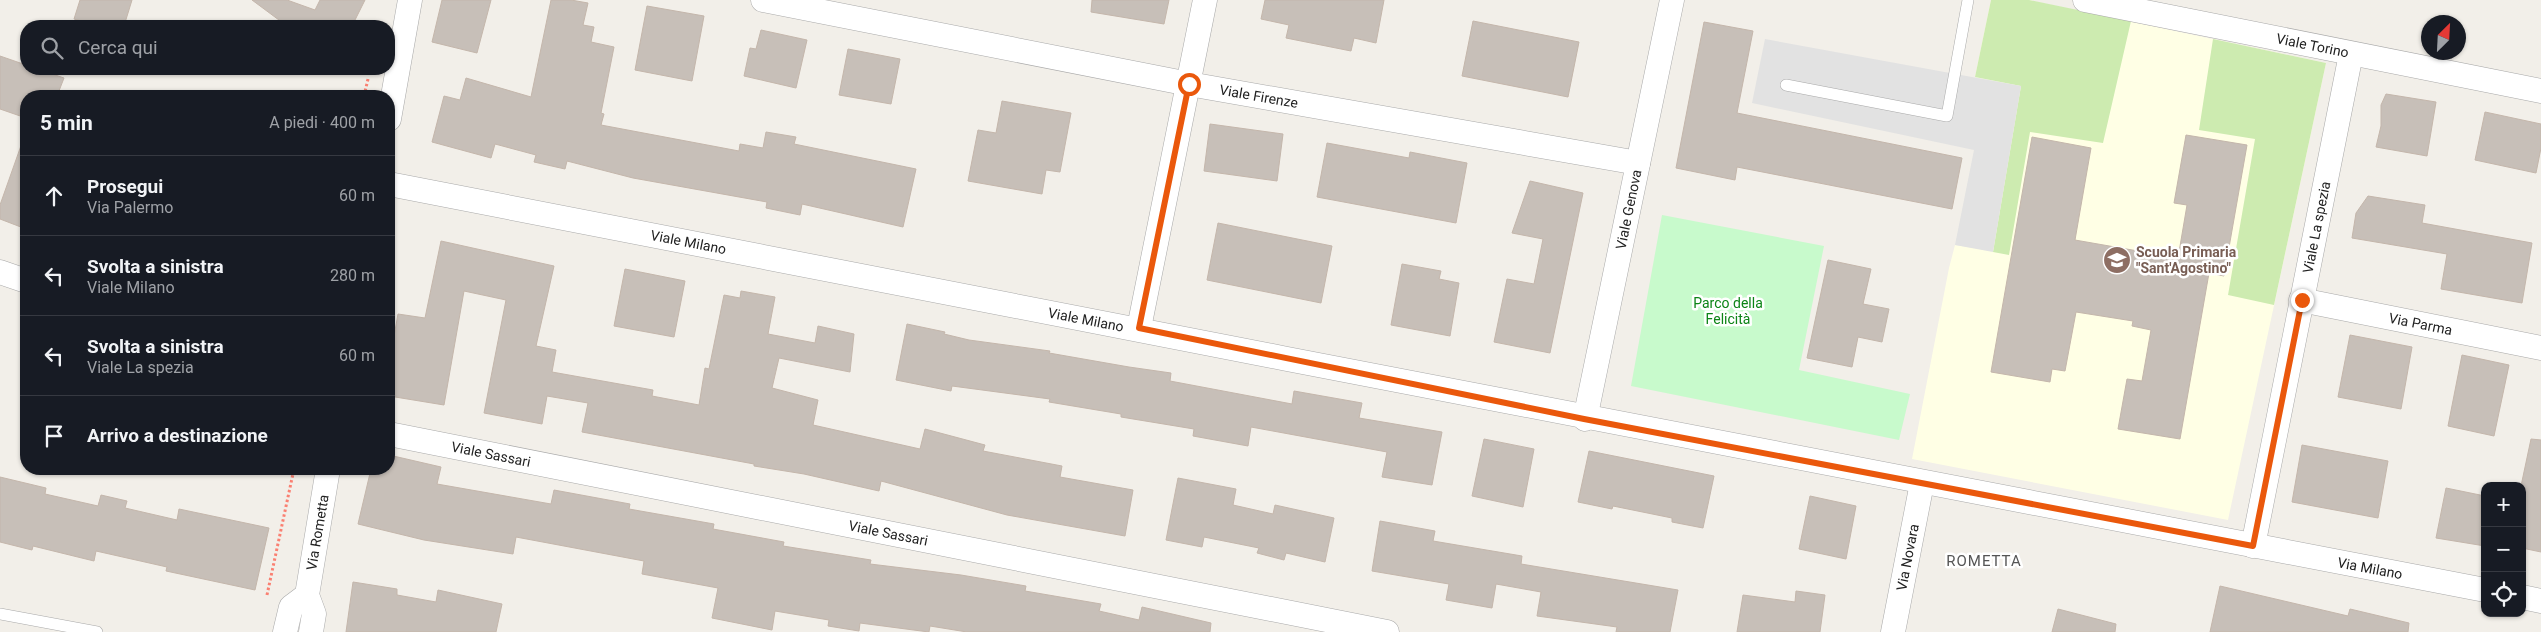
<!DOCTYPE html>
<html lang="it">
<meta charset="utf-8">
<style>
body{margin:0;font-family:Roboto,sans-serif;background:#242831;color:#f1f3f6}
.controls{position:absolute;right:15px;bottom:15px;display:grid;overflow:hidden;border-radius:10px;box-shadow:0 1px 4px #0004}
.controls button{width:45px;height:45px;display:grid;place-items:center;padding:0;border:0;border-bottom:1px solid #363941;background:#171b24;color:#f1f3f6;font:25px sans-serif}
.compass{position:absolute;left:2421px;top:15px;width:45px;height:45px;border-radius:50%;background:#171b24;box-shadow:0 1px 4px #0004;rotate:24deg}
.stop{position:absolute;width:15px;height:15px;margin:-11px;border:4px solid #ea580c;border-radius:50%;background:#fff}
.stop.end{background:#ea580c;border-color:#fff;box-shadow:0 1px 5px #0008}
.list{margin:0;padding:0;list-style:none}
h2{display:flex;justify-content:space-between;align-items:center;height:65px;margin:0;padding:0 20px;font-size:21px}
h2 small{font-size:16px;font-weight:400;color:#9ea1a6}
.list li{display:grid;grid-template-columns:32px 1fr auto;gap:15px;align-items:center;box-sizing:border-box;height:80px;padding:0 20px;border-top:1px solid #363941}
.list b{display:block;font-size:19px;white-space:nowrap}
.list p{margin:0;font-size:16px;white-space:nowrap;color:#9ea1a6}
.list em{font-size:16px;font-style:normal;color:#9ea1a6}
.icon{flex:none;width:28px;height:28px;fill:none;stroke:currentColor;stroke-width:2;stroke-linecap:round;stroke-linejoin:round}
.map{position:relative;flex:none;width:2541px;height:632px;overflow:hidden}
.search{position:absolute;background:#171b24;box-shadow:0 1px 4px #0004;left:20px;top:20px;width:375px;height:55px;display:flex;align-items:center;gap:12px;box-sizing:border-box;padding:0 18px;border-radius:20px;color:#9ea1a6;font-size:19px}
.panel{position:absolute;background:#171b24;box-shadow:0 1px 4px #0004;left:20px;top:90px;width:375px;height:385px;border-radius:20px}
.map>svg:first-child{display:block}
.education{fill:#ffffe5}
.grass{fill:#cdebb0}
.park{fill:#c8facc}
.parking{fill:#e2e2e2}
.building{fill:#c7bfb8;stroke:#c4b6ab}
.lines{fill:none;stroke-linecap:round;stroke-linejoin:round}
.service-casing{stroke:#a9a9a9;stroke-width:12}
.minor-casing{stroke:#a9a9a9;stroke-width:25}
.path{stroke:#fa8072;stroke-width:3;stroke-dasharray:2.5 2.5;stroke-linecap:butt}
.service{stroke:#fff;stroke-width:11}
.minor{stroke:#fff;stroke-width:24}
.route{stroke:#ea580c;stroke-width:6}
.labels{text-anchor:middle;stroke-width:5;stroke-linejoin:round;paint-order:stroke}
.street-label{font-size:14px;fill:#222;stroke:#fff}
.education-label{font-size:14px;font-weight:bold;fill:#785e54;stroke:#fff;text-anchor:start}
.park-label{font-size:14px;fill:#0c8416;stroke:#fff}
.neighbourhood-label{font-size:15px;letter-spacing:1px;fill:#555;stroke:#fff}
</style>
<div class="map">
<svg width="2541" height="632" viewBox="0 0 2541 632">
<rect width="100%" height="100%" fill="#f2efe9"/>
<path class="education" d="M1991 0H2029L2326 63 2228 520 1912 459 1949 268 1955 245 1993 251 2021 86 1975 77Z"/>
<path class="grass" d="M1991 0H2029L2131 21 2103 143 2030 132 2009 255 1993 252 2021 86 1975 77Z
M2213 39 2326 63 2274 305 2228 295 2255 139 2199 130Z"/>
<path class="park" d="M1662 215 1824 246 1799 370 1910 394 1899 440 1631 386Z"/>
<path class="parking" d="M1765 39 2021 86 1993 252 1955 245 1974 150 1752 103Z"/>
<path class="building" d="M80 0H132L124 26H98L74 19Z
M252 0H287L315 10 320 0H365L352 26H287Z
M442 0H491L477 53 432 42Z
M551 0H571L588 3 583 25 594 27 591 42 614 47 601 113 604 114 601 125 739 151 740 144 763 148 766 132 796 137 794 144 916 169 903 227 802 204 800 215 766 208 767 202 633 178 567 161 565 169 534 162 536 155 495 144 491 158 432 142 444 96 460 100 466 78 531 97Z
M1092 0H1169L1164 24 1091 12Z
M1265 0H1384L1376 43 1354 38 1351 51 1286 38 1289 25 1261 19Z
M647 6 704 16 692 81 635 70Z
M1473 21 1579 42 1568 97 1462 76Z
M1704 22 1753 31 1737 113 1962 158 1952 209 1737 167 1735 180 1676 168Z
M761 30 807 40 796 88 744 76 750 48 756 49Z
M848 49 900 59 891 104 839 95Z
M0 56 26 65V69H38L64 78 57 96H26V118L0 109Z
M2386 94 2436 102 2427 156 2376 147 2381 126V105Z
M1002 101 1071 113 1060 172 1046 170 1042 194 968 181 978 130 996 133Z
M2485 112 2541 124V148L2536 173 2475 160Z
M1210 124 1283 134 1277 181 1204 171Z
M2186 135 2247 145 2224 276 2209 273 2180 439 2118 429 2127 379 2142 381 2151 330 2132 326 2133 321 2076 312 2065 371 2052 369 2050 382 1991 372 2032 137 2091 148 2075 240 2178 258 2187 205 2174 203Z
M23 140 26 141V229L0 219V205Z
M1327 143 1409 158 1410 152 1467 163 1456 223 1317 197Z
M1530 181 1583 193 1550 353 1494 342 1507 279 1534 284 1543 239 1512 233Z
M2368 196 2425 205 2422 223 2532 243 2522 303 2441 289 2447 254 2352 238 2356 213Z
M1218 223 1332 246 1321 303 1207 280Z
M441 241 554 266 536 346 556 350 552 372 653 390 652 396 699 405 705 368 709 369 724 295 740 298 741 291 775 297 768 334 815 343 818 326 854 334 850 372 779 358 772 388 818 400 813 425 920 449 925 429 985 445 983 451 1062 466 1060 477 1133 490 1125 536 1007 515 881 481 879 491 804 474 754 466V464L582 432 588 403 547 396 542 424 484 413 506 300 464 291 444 405 389 396V364L398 314 425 318Z
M1828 260 1871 269 1863 304 1889 309 1882 342 1858 337 1852 367 1807 358Z
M1402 264 1441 271 1439 279 1459 283 1450 336 1391 325Z
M625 269 685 281 674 337 614 326Z
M907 324 945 332 944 334 969 340 1050 351 1049 353 1129 367 1171 373 1170 381 1292 404 1294 391 1362 403 1359 418 1442 432 1432 485 1382 477 1387 452 1251 427 1248 446 1193 436 1194 429 1121 417V414L1049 402 1050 399 952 386 951 391 896 380Z
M2350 335 2412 347 2401 409 2338 397Z
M2462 355 2509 365 2494 436 2448 426Z
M1484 439 1534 449 1523 507 1472 496Z
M2531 439 2541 440V552L2522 548 2521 486Z
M2302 445 2388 461 2378 518 2292 502Z
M1589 451 1714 476 1703 528 1672 522V518L1613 506 1612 509 1578 502Z
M389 455 441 467 437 484 551 504 554 490 630 504 629 509 714 524 713 529 784 542 783 546 871 560 870 564 961 575 1026 586 1025 591 1101 604 1099 611 1139 620 1142 607 1211 623 1210 632H967L930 626 929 632 860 623 859 631 828 626 829 620 775 611 772 630 712 618 718 588 642 574 644 561 516 537 513 554 424 540 358 524 371 469H389Z
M0 477 46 488 45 494 98 506 101 495 127 501 125 508 177 520 179 509 269 528 255 590 166 571 167 567 96 551 94 561 33 546 32 550 0 542Z
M1178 478 1236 489 1233 505 1273 514 1275 505 1334 518 1325 562 1286 553 1284 560 1257 553 1259 548 1204 537 1202 547 1166 540Z
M2446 488 2485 496V546L2436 538Z
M1810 496 1856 506 1846 559 1799 549Z
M1380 521 1435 531 1433 541 1522 556 1521 564 1678 590 1670 632H1616L1617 627 1537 616 1541 592 1496 584 1492 608 1446 600 1449 584 1372 571Z
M353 582 397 589V595L436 602 438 590 502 604 496 632H346Z
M2220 586 2348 616 2350 609 2409 623 2408 632H2210Z
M1796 591 1825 595 1820 632H1737L1743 595 1795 602Z
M2058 609 2116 624 2115 632H2052Z"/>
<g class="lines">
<g class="service-casing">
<path id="service" d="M1786 85 1947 116 1968 0
M0 614 97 632"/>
</g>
<g class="minor-casing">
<g id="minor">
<path id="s1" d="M763 0 1189 84 1638 163"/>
<path id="s2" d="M2085 0 2541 91"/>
<path d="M389 119 410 0"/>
<path id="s3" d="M389 184C1088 319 1785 458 2485 590"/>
<path d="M0 272 26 281"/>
<path id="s4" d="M2301 300 2541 348"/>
<path d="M1139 328 1205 0"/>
<path id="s5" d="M1585 419 1672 0"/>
<path id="s6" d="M389 434 1387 632"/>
<path id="s7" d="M2253 546 2351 54"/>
<path d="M2522 597 2541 601"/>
<path d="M285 632 291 607 307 595"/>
<path id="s8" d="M311 632 314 614 307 595 328 469"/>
<path id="s9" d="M1893 632 1922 483"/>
</g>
</g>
<path class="path" d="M364 96 368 79
M267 595 294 469"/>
<use href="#service" class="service"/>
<use href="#minor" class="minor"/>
</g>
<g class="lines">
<path class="route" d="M1189 84 1139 328 1584 419 2253 546 2302 300"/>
</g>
<defs>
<g id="school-disc" transform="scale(1.4375)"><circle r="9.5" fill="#8d6e63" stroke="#fff"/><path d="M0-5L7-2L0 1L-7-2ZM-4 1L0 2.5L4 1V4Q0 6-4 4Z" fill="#fff"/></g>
</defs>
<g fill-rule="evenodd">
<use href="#school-disc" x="2117" y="260"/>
</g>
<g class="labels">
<g class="street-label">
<text dy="5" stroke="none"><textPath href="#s2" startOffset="232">Viale Torino</textPath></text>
<text dy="5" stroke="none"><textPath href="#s1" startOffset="505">Viale Firenze</textPath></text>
<text dy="5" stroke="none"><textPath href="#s5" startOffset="214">Viale Genova</textPath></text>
<text dy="5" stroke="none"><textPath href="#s7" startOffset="325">Viale La spezia</textPath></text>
<text dy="5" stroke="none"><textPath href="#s3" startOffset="305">Viale Milano</textPath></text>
<text dy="5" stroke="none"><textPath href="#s3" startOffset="710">Viale Milano</textPath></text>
<text dy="5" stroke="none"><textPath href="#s4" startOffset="122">Via Parma</textPath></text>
<text dy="5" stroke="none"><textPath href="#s6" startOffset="104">Viale Sassari</textPath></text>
<text dy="5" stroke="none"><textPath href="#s8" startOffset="102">Via Rometta</textPath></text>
<text dy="5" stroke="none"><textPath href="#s6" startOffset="509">Viale Sassari</textPath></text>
<text dy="5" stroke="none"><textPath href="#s9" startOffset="76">Via Novara</textPath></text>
<text dy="5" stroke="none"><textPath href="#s3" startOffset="2018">Via Milano</textPath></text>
</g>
<g class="education-label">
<text x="2136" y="257">Scuola Primaria<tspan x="2136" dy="16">"Sant'Agostino"</tspan></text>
</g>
<g class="park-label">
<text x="1728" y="308">Parco della<tspan x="1728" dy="16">Felicità</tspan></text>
</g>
<g class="neighbourhood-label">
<text x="1984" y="566">ROMETTA</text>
</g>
</g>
</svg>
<div class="controls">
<button>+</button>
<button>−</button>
<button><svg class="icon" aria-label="locate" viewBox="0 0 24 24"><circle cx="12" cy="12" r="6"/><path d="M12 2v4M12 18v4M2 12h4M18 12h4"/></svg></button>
</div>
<svg class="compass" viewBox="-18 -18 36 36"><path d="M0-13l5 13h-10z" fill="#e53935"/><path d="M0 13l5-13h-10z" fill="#9ea1a6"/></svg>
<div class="stop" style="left:1189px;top:84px"></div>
<div class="stop end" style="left:2302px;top:300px"></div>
<div class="search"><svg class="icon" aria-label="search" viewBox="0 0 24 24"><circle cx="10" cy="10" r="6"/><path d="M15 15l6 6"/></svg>Cerca qui</div>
<section class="panel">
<h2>5 min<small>A piedi · 400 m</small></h2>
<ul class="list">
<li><svg class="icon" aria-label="ahead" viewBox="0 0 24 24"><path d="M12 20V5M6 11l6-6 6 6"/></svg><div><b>Prosegui</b><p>Via Palermo</p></div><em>60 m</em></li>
<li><svg class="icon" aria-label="left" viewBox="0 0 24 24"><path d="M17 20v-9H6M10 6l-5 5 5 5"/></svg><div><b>Svolta a sinistra</b><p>Viale Milano</p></div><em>280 m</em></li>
<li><svg class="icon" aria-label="left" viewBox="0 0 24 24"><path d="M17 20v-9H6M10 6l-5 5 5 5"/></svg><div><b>Svolta a sinistra</b><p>Viale La spezia</p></div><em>60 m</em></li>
<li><svg class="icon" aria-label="arrive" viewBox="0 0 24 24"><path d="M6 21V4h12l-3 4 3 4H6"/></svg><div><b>Arrivo a destinazione</b></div></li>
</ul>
</section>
</div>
